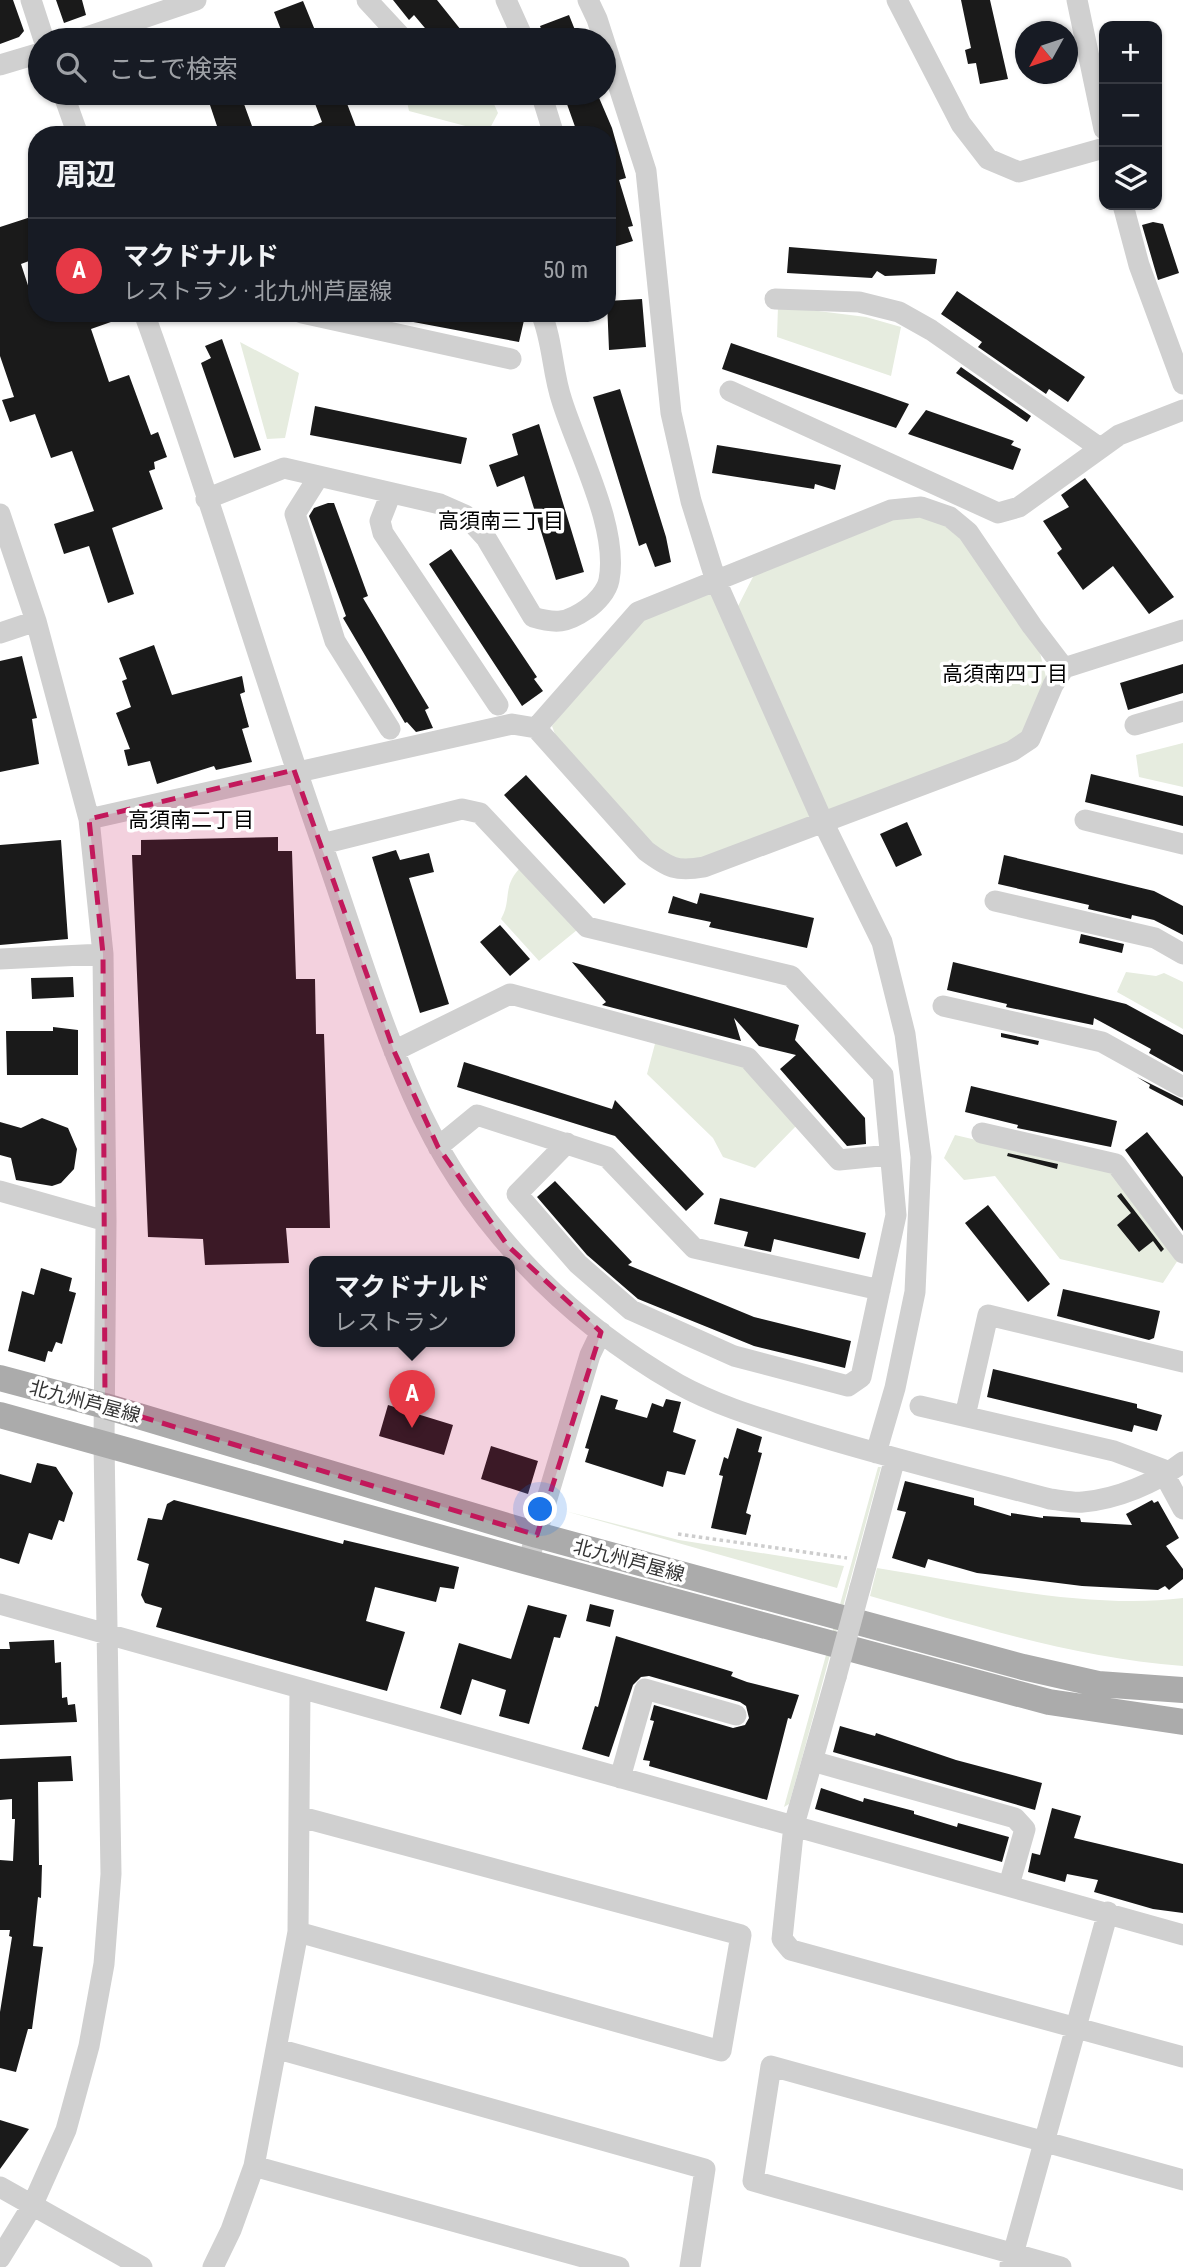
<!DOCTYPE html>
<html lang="ja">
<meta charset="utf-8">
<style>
body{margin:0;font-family:"Roboto Condensed","Noto Sans JP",sans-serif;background:#20242c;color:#f1f3f6}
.controls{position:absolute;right:21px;top:21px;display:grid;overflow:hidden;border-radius:14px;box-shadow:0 2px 5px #0004}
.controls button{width:63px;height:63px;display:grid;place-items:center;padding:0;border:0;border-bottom:2px solid #363941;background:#171b24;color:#f1f3f6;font:35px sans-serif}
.compass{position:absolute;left:1015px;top:21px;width:63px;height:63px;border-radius:50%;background:#171b24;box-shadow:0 2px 5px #0004;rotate:230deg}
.you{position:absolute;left:541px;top:1510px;width:24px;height:24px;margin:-18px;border:5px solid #fff;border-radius:50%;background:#1a73e8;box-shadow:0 0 0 10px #1a73e833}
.badge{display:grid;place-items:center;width:46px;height:46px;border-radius:50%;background:#e63946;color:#fff;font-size:23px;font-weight:700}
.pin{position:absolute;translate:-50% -58px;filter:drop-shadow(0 2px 4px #0008)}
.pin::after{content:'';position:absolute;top:37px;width:24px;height:21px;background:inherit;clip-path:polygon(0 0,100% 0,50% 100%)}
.popup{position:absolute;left:309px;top:1256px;width:206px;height:91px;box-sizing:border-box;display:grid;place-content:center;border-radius:14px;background:#171b24;filter:drop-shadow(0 2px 5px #0005);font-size:23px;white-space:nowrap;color:#9ea1a6}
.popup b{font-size:26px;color:#f1f3f6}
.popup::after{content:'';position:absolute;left:50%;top:100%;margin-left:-14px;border:14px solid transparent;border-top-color:#171b24}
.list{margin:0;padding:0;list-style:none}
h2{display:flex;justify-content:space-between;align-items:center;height:91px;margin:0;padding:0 28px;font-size:30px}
h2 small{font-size:23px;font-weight:400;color:#9ea1a6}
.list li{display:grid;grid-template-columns:46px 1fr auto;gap:21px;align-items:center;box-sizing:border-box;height:105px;padding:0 28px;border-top:2px solid #363941}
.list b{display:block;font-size:26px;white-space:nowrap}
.list p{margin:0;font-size:23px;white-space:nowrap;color:#9ea1a6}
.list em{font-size:23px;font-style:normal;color:#9ea1a6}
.icon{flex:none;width:38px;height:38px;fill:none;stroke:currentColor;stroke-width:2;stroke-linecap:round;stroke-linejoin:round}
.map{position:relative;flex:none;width:1183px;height:2267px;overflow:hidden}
.search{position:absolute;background:#171b24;box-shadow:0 2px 5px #0004;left:28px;top:28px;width:588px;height:77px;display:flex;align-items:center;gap:18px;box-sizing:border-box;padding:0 24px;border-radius:38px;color:#9ea1a6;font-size:26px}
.panel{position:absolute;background:#171b24;box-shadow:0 2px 5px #0004;left:28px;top:126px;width:588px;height:196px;border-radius:28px}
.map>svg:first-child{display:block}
.green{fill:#e6ecdf}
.building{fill:#1a1a1a}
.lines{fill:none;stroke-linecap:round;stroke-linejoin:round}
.path{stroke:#cdcdcd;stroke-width:3.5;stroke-dasharray:3.5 3.5;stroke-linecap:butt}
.minor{stroke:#d0d0d0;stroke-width:21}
.major{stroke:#ababab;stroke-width:26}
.minor-bridge{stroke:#d0d0d0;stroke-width:21}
.marked{fill:#c2185b;fill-opacity:0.2;stroke:#c2185b;stroke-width:5;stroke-dasharray:14 9;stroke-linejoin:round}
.labels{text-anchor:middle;stroke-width:7;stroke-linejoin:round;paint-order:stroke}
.street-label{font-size:19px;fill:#333;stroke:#fff}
.neighbourhood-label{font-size:21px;fill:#000;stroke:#fff}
</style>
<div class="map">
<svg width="1183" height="2267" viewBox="0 0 1183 2267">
<rect width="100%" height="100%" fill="#fff"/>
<path class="green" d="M416 93H489L498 113 488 132 409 111 406 97Z
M778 306 866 317 901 327 891 376 777 337Z
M240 342 299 373 285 438 267 439Z
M915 513 953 525 1038 645 1046 677 1024 737 829 816 735 612 756 571 894 515Z
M714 587 819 820 704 863 667 860 556 737 552 726 641 616Z
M1183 743V787L1139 777 1136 755Z
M519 869 577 930 539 961 501 919C512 900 502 888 519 869Z
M1126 972 1156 976 1164 973 1183 982V1029L1117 992Z
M656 1040 742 1063 798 1124 755 1168 723 1157 713 1138 647 1074Z
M955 1135 1112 1172 1178 1260 1163 1283 1060 1259 995 1176 964 1180 944 1158Z
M878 1467H881L802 1758 789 1804 784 1807Z
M565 1511 679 1540 844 1566 837 1588Z
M877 1568C970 1583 1091 1610 1183 1598V1666C1071 1657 977 1626 870 1596Z"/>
<path class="building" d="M0 0H13L24 31 19 37 0 44Z
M56 0H82L86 15 64 23Z
M393 0H437L469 40H435L414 15 409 20Z
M961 0H990L1008 79 980 84 976 63 968 64 965 50 971 48Z
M303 1 319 40H285L274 12Z
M569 15 579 40H545L540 26Z
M206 93H240L252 126 220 135Z
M311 93H343L359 135H293L322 122Z
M563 93H597L612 128 626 178 619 180 633 226 628 227 633 241 607 249V135H578Z
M37 215V258L21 264 37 313H127L128 316 91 329 109 382 129 375 151 435 158 432 167 457 154 462 155 469 149 471 163 509 112 528 134 594 108 603 89 546 64 554 54 524 94 511 72 451 51 458 35 414 10 422 2 400 14 397 0 356V227Z
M1153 222 1163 224 1179 273 1158 280 1142 225Z
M789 247 937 259 935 274 885 276 877 271 872 278 787 273Z
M957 291 1085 377 1068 402 1049 389 1046 394 978 347 982 342 941 314Z
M642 299 646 347 609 350 607 301Z
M408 313H512L525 316 519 342 408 321Z
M222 339 261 450 234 458 201 363 211 358 205 346Z
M731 343 878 393 909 404 896 428 722 369Z
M961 367 1031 416 1027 422 956 373Z
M620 389 666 537 671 562 655 567 646 543 639 546 593 397Z
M315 406 467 438 461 464 310 435Z
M926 410 1014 441 1011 445 1021 449 1013 470 908 434Z
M539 424 584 572 556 580 524 476 497 487 489 465 518 455 512 434Z
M717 445 841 465 835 490 815 484 814 489 712 473Z
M1085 478 1174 597 1149 614 1113 566 1083 590 1057 553 1062 549 1043 521 1069 507 1061 495Z
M328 503H334L368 596 363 598 429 708 425 710 433 728 416 732 407 722 405 723 343 618 346 616 309 516 314 508Z
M451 549 537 677 534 679 543 691 522 706 429 564Z
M154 645 172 695 242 676 245 692 240 694 249 727 242 729 252 762 216 770 214 766 157 784 150 761 128 766 124 750 130 749 116 713 131 707 122 681 127 679 119 658Z
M22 656 37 718 32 719 39 764 0 772V661Z
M1183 664V693L1128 710 1120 683Z
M1091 774 1183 796V826L1085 802Z
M526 775 626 884 604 904 504 795Z
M907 822 922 855 896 867 880 834Z
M278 837V851H292L296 979H315L316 1034H324L330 1228H286L289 1263 205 1265 203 1239 148 1237 132 855H141V840Z
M61 840 68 939 0 945V845Z
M396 850 400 860 429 853 434 872 409 878 449 1004 420 1013 372 857Z
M1004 855 1154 891 1183 906V935L1154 920 1132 915 1131 919 1088 909 1089 905 998 884Z
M700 893 814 918 807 948 709 927 711 922 668 913 673 896 697 904Z
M500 925 530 959 510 976 480 942Z
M1081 934 1124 944 1122 953 1079 943Z
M572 962 799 1025 795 1040 865 1118 866 1144 847 1146 780 1069 796 1055 759 1046 734 1018 741 1041 602 1005 606 1002Z
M953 962 1126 1004 1183 1035V1072L1149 1053 1151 1049 1094 1018 1093 1025 1006 1007 1007 1004 947 990Z
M73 977 74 997 32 999 31 978Z
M53 1027 78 1030V1075H7L6 1031H53Z
M1001 1033 1039 1041 1038 1045 1001 1037Z
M464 1062 612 1109 615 1100 704 1194 686 1211 615 1136 457 1087Z
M1137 1077 1183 1100V1106L1149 1088 1150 1085Z
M971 1086 1117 1121 1111 1147 1017 1128 1018 1125 965 1112Z
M42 1118 68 1128 77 1149 74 1169 61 1183 52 1186 16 1180 11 1158 0 1155V1122L21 1128Z
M1147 1132 1183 1177V1231L1125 1150Z
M1008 1153 1058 1164 1057 1169 1007 1156Z
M555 1181 632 1262 628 1265 754 1317 851 1341 845 1368 754 1346 638 1299 587 1255 537 1197Z
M1121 1193 1164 1249 1161 1252 1153 1241 1139 1252 1117 1225 1131 1213 1117 1196Z
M720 1198 866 1233 859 1259 774 1239 771 1252 744 1246 748 1232 714 1224Z
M988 1205 1050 1284 1028 1302 965 1223Z
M41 1268 72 1278 69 1291 76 1293 62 1344 56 1342 52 1352 48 1351 45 1362 8 1351 22 1291 34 1295Z
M1063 1289 1160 1311 1154 1338 1149 1340 1057 1316Z
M993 1369 1137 1404V1408L1162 1415 1157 1431 1134 1425 1132 1432 987 1397Z
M601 1395 618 1400 615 1409 647 1418 652 1403 663 1407 666 1399 681 1402 673 1432 696 1440 685 1475 667 1471 663 1487 585 1462 589 1449 585 1448Z
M388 1405 453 1425 444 1455 379 1436Z
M737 1428 762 1437 758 1452 762 1453 746 1513 751 1515 746 1535 711 1528 723 1476 719 1475 724 1457 728 1459Z
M491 1446 538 1461 528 1494 481 1479Z
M37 1463 56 1467 73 1493 64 1522 59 1520 52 1540 29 1533 19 1564 0 1558V1474L31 1483Z
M905 1481 974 1498V1505L1011 1516V1513L1043 1518V1516L1080 1518 1081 1522 1132 1525 1126 1514 1152 1500 1154 1503 1158 1501 1179 1538 1166 1546 1183 1569V1579L1169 1590 1165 1586 1158 1590 1082 1586 977 1573 928 1559 925 1568 892 1558 906 1512 897 1510Z
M174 1500 343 1544 344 1540 459 1567 454 1589 440 1587 436 1602 375 1587 366 1621 405 1632 387 1691 156 1627 162 1608 145 1603 141 1595 149 1564 137 1560 148 1518 162 1520 167 1504Z
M590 1604 614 1610 610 1627 586 1621Z
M528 1605 567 1615 560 1638 554 1637 529 1724 499 1716 506 1690 472 1679 461 1715 440 1708 459 1643 511 1659Z
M616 1636 733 1672 731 1676 747 1682 799 1695 791 1719 788 1718 767 1800 649 1766 650 1761 643 1760 654 1721 650 1720 654 1705 733 1728 745 1725 749 1718 746 1706 740 1702 649 1676 641 1677 633 1685 609 1757 582 1749 595 1706 598 1707Z
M54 1640 55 1663 61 1662 62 1698 67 1697 68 1705 75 1704 77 1722 0 1725V1649H10L9 1642Z
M840 1726 875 1736 876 1733 956 1760 1042 1783 1035 1810 833 1752Z
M71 1756 73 1781 38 1782 39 1865H42L41 1898 38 1897 33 1946 43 1947 32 2029H28L16 2072 0 2068V2012L12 1937 9 1936 10 1930H0V1860L13 1861 15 1819H12V1799L0 1800V1759Z
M821 1788 863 1802 864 1798 914 1811V1814L957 1827 958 1823 1009 1837 1002 1862 815 1809Z
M1052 1808 1081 1816 1074 1838 1183 1864V1913L1153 1909 1094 1892 1098 1880 1067 1874 1065 1882 1028 1872 1032 1853 1040 1855Z
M0 2120 29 2129 0 2169Z"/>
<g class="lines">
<path class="path" d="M678 1534 847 1558"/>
<path class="minor" d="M31 0 44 40
M367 0 404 40
M506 0 524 40
M588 0 597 19 646 171 671 413 691 501 716 581 823 822 882 942 905 1034 921 1157 915 1292 895 1388 876 1453
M897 0 961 124 988 159 1019 172 1104 148
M1077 0 1104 129
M78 40 196 0
M0 65 40 53
M63 93 78 135
M541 93 554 135
M1123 205 1139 265 1183 384
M775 299 859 302 899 312 931 330 1100 448
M144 313C208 488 260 668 322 844 352 929 377 1015 413 1096 467 1219 563 1318 678 1384 714 1404 753 1416 792 1428 877 1455 964 1476 1050 1499 1060 1500 1072 1503 1083 1502 1117 1499 1156 1483 1183 1462
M302 313 511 359
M730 391 998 513 1019 507 1119 435 1183 410
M319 476 295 514 335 641 390 729
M391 493 380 521 383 533 498 705
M206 499 284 468 440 504 465 515 486 538 533 617C556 624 567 623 587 609 596 603 607 591 609 580 619 528 578 452 562 401 552 372 553 341 541 313
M0 514 36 621 89 819 103 954 106 1221 104 1443 111 1874 104 1964 89 2046 66 2130 32 2206 0 2258
M0 633 36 621
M1135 725 1183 711
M536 728 638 612 891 510 921 507 950 517 968 532 1032 626 1064 668
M89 819 512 724 536 728 646 851C669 868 676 872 704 867L1012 751 1030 739 1053 685 1064 668 1183 630
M1085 820 1183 844
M322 844 462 809 480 813 587 927 791 976 883 1075 896 1215 861 1377 848 1386 734 1356 631 1310 578 1264 517 1194 567 1143
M995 901 1155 938 1183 954
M0 959 103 954
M943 1006 1102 1042 1183 1087
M394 1051 510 994 748 1058 839 1160 890 1155
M982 1133 1116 1164 1183 1253
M438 1147 477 1115 607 1157 694 1248 880 1290
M0 1191 106 1221
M920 1406 1114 1451 1170 1472
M965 1416 988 1315 1183 1362
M1164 1474 1183 1509
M528 1562 590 1355 601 1332
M860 1588 895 1458
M0 1604 1183 1935
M836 1677 794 1825 782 1939 791 1950 1183 2057
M812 1761 1015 1818 1025 1829 1009 1885
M620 1778 645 1689 736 1715
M298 1932 721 2051 741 1935 301 1817
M278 2049 705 2169 690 2267
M254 2166 619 2267
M0 2187 142 2267
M1010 2265 1108 1912
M213 2267 231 2230 254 2166 298 1932 300 1688
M1061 2267 753 2181 771 2066 1183 2180"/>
<path class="major" d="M0 1378 105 1406 537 1535 1023 1667 1098 1684 1183 1690
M0 1415 528 1562 1049 1702 1183 1722"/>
<path class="minor-bridge" d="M836 1677 860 1588"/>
</g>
<path class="marked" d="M294 770 394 1051 438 1147 508 1246 601 1332 537 1535 105 1406 103 954 89 819Z"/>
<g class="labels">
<g class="street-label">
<text transform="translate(85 1401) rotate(15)" y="7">北九州芦屋線</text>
<text transform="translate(629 1560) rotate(15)" y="7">北九州芦屋線</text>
</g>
<g class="neighbourhood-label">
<text x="501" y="528">高須南三丁目</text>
<text x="1005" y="681">高須南四丁目</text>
<text x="191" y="827">高須南二丁目</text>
</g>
</g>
</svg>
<div class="controls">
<button>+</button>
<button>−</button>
<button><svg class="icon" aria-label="layers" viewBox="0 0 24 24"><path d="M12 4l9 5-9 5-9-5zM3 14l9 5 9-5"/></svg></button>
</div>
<svg class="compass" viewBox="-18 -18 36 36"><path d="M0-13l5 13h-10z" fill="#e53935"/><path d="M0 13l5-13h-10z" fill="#9ea1a6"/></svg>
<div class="you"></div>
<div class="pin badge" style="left:412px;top:1428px">A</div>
<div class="popup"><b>マクドナルド</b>レストラン</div>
<div class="search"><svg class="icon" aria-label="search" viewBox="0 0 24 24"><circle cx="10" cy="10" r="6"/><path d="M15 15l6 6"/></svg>ここで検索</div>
<section class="panel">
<h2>周辺<small></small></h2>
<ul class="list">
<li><span class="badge">A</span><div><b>マクドナルド</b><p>レストラン · 北九州芦屋線</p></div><em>50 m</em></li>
</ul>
</section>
</div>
